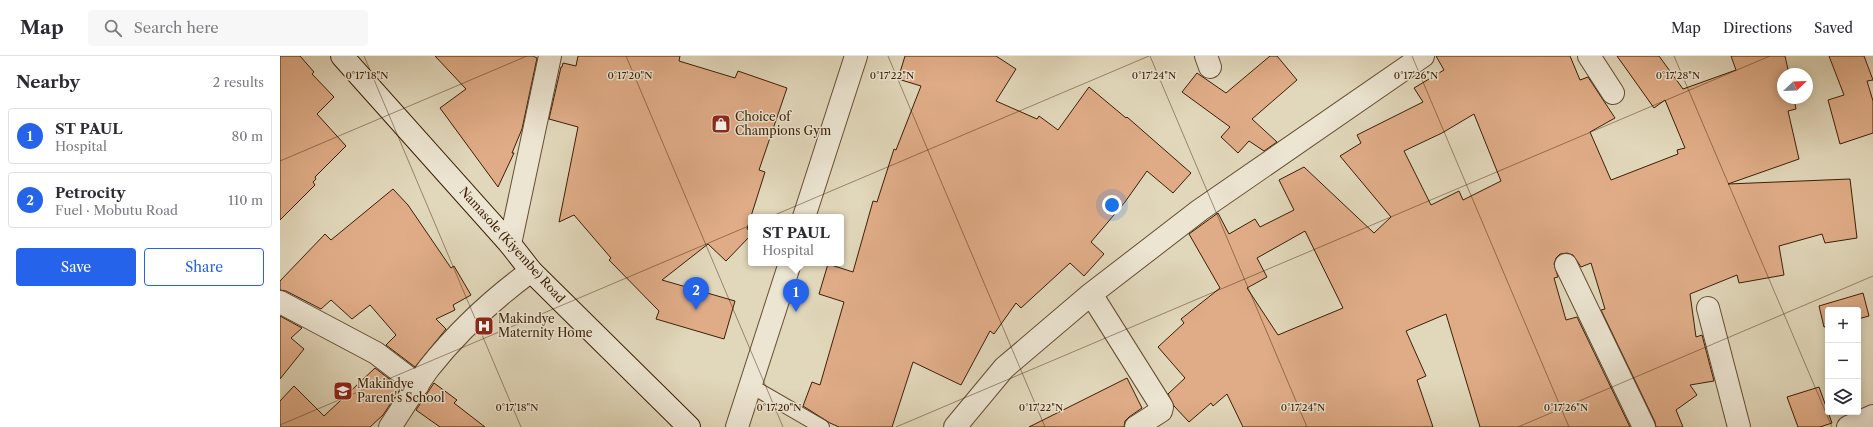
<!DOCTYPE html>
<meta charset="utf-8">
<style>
body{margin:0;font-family:"Libre Caslon Text",serif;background:#f7f7f7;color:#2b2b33}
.controls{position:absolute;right:12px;bottom:12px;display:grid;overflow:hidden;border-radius:4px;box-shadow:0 2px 10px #0003}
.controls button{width:36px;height:36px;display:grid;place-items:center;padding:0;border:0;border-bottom:1px solid #e1e1e2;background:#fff;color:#2b2b33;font:20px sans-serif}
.compass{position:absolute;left:1497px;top:12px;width:36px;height:36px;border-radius:50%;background:#fff;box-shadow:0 2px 10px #0003;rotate:67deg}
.you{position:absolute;left:832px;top:149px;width:14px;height:14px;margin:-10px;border:3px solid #fff;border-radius:50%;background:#1a73e8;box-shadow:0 0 0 6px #1a73e833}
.badge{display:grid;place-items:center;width:26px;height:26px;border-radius:50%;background:#2563eb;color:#fff;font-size:13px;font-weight:700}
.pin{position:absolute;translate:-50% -33px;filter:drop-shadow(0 1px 2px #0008)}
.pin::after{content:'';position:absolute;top:21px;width:14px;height:12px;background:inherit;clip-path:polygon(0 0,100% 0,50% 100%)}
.popup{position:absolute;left:468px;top:158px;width:96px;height:52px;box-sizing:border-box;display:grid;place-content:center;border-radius:4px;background:#fff;filter:drop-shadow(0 1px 3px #0005);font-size:13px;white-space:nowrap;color:#7c7c81}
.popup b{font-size:15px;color:#2b2b33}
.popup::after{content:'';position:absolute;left:50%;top:100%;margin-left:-8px;border:8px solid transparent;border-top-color:#fff}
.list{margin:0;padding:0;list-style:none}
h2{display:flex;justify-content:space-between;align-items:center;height:52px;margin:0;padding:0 16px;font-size:17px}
h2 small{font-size:13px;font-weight:400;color:#7c7c81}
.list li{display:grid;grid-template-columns:26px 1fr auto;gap:12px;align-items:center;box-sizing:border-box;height:56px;margin:0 8px 8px;padding:0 8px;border:1px solid #e1e1e2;border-radius:4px}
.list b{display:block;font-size:15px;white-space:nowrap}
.list p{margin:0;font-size:13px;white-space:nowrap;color:#7c7c81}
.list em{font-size:13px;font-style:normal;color:#7c7c81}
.actions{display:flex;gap:8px;padding:12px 16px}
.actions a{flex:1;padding:9px 0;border:1px solid #2563eb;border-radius:4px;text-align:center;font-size:14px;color:#2563eb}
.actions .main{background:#2563eb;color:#fff}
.icon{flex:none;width:22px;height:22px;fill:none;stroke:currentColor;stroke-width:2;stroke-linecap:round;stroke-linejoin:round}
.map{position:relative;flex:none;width:1593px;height:371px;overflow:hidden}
header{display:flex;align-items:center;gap:24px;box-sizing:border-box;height:56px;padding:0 20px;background:#fff;border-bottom:1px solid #e1e1e2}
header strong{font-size:19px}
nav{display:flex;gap:22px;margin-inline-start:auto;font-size:14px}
.search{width:280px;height:36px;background:#f7f7f7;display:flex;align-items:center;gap:10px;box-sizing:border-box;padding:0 14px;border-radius:4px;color:#7c7c81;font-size:15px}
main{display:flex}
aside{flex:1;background:#fff}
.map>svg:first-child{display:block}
.building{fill:#dfac87;stroke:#3c1f04;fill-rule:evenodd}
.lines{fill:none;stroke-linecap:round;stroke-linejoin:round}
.service-casing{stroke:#654d32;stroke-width:16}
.minor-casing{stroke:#654d32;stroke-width:24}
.tertiary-casing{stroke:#654d32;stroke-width:24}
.secondary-casing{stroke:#3c1f04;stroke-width:24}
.service{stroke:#ece5d2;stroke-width:14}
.minor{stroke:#ece5d2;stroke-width:22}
.tertiary{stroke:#ece5d2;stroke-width:22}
.secondary{stroke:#ece5d2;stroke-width:22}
.ticks{fill:none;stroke:#3c1f04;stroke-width:1;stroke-opacity:0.45}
.labels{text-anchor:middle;stroke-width:3;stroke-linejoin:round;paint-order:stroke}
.poi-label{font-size:12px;fill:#3c1f04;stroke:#ece5d2;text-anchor:start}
.street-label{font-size:12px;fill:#3c1f04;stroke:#ece5d2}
.ticks-label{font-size:10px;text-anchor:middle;fill:#3c1f04;stroke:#ece5d2;stroke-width:3;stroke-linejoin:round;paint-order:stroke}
</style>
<header>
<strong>Map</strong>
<div class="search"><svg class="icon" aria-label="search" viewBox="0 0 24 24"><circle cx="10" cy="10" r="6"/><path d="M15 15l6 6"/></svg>Search here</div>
<nav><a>Map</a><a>Directions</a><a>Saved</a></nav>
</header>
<main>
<aside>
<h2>Nearby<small>2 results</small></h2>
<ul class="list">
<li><span class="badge">1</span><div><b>ST PAUL</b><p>Hospital</p></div><em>80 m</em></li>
<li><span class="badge">2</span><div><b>Petrocity</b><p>Fuel · Mobutu Road</p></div><em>110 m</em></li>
</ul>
<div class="actions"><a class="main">Save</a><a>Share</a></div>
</aside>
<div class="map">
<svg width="1593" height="371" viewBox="0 0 1593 371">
<rect width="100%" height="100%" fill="#e1d7ba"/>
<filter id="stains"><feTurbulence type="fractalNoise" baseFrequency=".005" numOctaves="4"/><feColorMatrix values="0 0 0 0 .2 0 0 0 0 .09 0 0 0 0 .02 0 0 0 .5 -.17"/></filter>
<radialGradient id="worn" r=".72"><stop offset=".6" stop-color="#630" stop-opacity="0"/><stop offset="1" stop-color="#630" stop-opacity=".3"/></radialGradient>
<path class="building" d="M0 0H20L34 16 32 18 54 41 37 58 66 90 35 121 36 123 33 126 35 129 0 164Z
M155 0H253L257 2 242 73 232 97H234L218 131 160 52 186 33Z
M298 0H400L399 5 455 22 458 15 507 32 479 114 485 116 467 173 471 175V179L446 205 428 188 382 224 455 245 444 283 376 263 379 255 329 204 331 202 294 159 279 166 298 71 269 63 281 11H282L283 7 296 10Z
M625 0H716L736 13 716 45 757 63 759 60 778 74 809 31 846 62 847 61 911 117 893 137 867 115 845 146 811 186 824 198 804 220 790 207 741 252 736 247 714 278 710 275 681 329 633 306 612 371H559L550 367 523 350 532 326 540 329 564 246 539 238 548 208 573 216 593 145 597 146 614 93 616 94 641 30 618 23Z
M990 0H997L1017 24 972 63 997 86 984 95 969 85 958 97 941 81 950 71 902 36 917 17 946 37Z
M1156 0H1290L1300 24 1308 21 1335 62 1310 76 1331 124 1398 98 1397 94 1405 92 1385 44 1374 52 1337 0H1379L1403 33 1456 14 1451 0H1505L1509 18H1503V42H1514L1516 53 1508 55 1519 103 1448 128 1570 123 1577 182 1545 187 1542 178 1499 190 1504 219 1459 227 1457 219 1410 238 1416 281 1422 279 1434 325 1410 329 1417 339 1396 354 1403 371H1376L1375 366 1321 254 1325 253 1311 207 1301 211 1293 199 1287 197 1280 198 1276 202 1274 208 1278 221 1274 222 1286 264 1297 261 1350 371H1200L1166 258 1126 275 1146 320 1137 324 1153 371H963L947 338 933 350 931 347 909 366 894 350 888 338 905 322 878 291 904 267 901 263 940 232 909 178 938 157 949 178 975 163 980 171 1014 154 999 124 1024 111 1094 177 1111 161 1060 100 1081 87 1077 79 1143 46 1134 32 1164 14ZM1194 58 1221 125 1183 144 1179 135 1151 149 1124 95 1162 77ZM1025 175 1063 252 998 279 967 232 987 221 977 202Z
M1549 0H1584L1593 24 1587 25 1593 45V77L1560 88 1548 44 1564 39Z
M113 133 128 149 171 212 174 210 191 239 173 249 175 254 156 263 166 273 135 311 106 289 116 279 90 249 72 263 51 244 41 253 6 235 0 234V225L45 178 51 184Z
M1583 237 1589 260 1578 263V254H1548V270L1544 271 1539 250Z
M0 260 22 272 11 282 24 293 0 323Z
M95 312 121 332 103 359 90 371H0V345L14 330 44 360Z
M847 322 862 352 849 361 845 365 844 371H749Z
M154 327 177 344 174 347 205 371H160L136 354Z
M1539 331 1552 367 1540 371H1518L1507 341Z"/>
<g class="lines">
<g class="service-casing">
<path id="service" d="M471 330 542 371"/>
</g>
<g class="minor-casing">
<path id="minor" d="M926 0 930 11
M1309 0 1333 37
M230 188 270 0
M1286 209 1364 371
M811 238 920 154 1143 0
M0 246 96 297 138 329
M1428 252 1459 371
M110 371C123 352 135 331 149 312 179 274 213 243 251 215
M675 371 724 312 811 238 882 351 881 355 856 371
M1568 371 1593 360"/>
</g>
<g class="tertiary-casing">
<path id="tertiary" d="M524 161 576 0
M457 371 510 207"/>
</g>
<g class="secondary-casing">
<path id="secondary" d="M62 0 230 188 251 215 409 371"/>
</g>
<use href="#service" class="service"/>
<use href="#minor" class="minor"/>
<use href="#tertiary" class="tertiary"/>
<use href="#secondary" class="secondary"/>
</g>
<path class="ticks" d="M84 0 241 371M346 0 503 371M608 0 765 371M870 0 1027 371M1132 0 1289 371M1394 0 1552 371M0 105 247 0M0 369 869 0M616 371 1490 0M1238 371 1593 220"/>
<defs>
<g id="shop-square" transform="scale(1)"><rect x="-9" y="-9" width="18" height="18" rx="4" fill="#8f2418" stroke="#ece5d2"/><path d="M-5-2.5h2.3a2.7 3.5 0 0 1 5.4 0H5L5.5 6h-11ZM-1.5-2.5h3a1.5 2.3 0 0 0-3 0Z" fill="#fff"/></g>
<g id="hospital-square" transform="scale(1)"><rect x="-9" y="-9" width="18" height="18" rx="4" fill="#8f2418" stroke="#ece5d2"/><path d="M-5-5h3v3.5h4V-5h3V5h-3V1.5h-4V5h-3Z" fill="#fff"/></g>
<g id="school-square" transform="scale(1)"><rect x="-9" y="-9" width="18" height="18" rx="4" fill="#8f2418" stroke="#ece5d2"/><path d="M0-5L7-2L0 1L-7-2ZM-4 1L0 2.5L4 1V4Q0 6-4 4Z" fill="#fff"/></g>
</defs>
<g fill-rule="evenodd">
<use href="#shop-square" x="441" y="68"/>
<use href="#hospital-square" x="204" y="270"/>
<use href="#school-square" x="63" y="335"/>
</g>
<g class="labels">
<g class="poi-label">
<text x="455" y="65">Choice of<tspan x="455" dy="14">Champions Gym</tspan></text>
<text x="218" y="267">Makindye<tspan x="218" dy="14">Maternity Home</tspan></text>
<text x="77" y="332">Makindye<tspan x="77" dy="14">Parent's School</tspan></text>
</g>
<g class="street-label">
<text transform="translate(232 189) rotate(48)" y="4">Namasole (Kiyembe) Road</text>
</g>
</g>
<g class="ticks-label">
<text x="87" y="23">0°17'18"N</text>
<text x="350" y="23">0°17'20"N</text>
<text x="612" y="23">0°17'22"N</text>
<text x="874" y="23">0°17'24"N</text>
<text x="1136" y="23">0°17'26"N</text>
<text x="1398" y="23">0°17'28"N</text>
<text x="237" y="355">0°17'18"N</text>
<text x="499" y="355">0°17'20"N</text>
<text x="761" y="355">0°17'22"N</text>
<text x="1023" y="355">0°17'24"N</text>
<text x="1286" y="355">0°17'26"N</text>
</g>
<rect width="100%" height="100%" filter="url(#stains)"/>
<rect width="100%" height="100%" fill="url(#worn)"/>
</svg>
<div class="controls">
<button>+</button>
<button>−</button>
<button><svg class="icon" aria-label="layers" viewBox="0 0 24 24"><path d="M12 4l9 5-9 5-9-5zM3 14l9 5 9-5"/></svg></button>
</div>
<svg class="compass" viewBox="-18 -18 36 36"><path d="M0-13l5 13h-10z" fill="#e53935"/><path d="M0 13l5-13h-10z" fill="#7c7c81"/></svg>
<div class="you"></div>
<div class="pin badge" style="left:516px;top:256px">1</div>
<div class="popup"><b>ST PAUL</b>Hospital</div>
<div class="pin badge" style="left:416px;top:254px">2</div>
</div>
</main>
